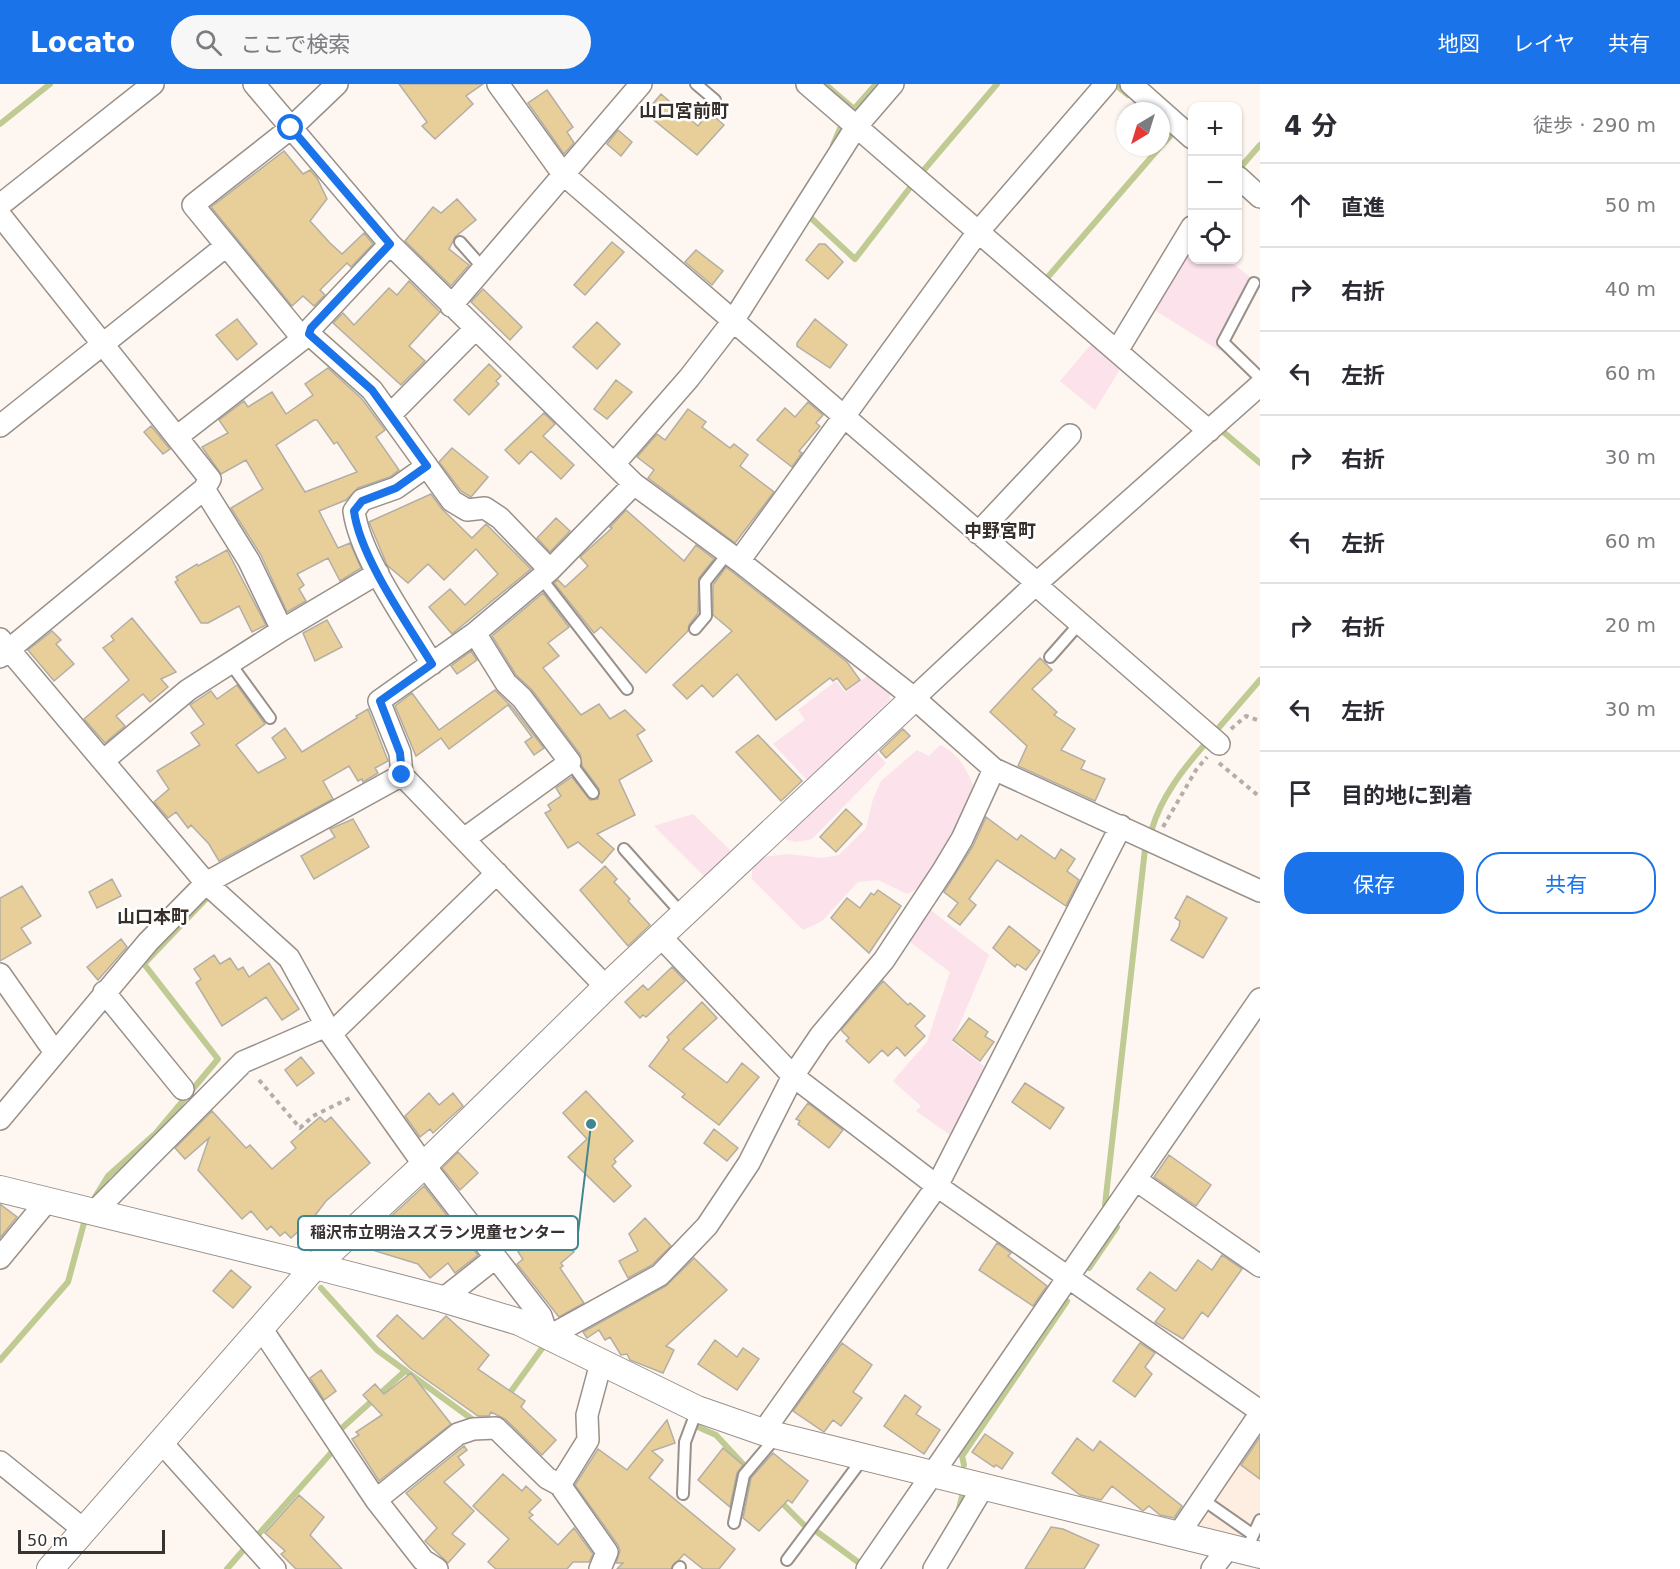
<!DOCTYPE html>
<html lang="ja">
<meta charset="utf-8">
<style>
body{margin:0;font-family:"DejaVu Sans","Noto Sans JP",sans-serif;background:#f7f7f7;color:#2b2b33}
.controls{position:absolute;right:18px;top:18px;display:grid;overflow:hidden;border-radius:12px;box-shadow:0 2px 4px #0004}
.controls button{width:54px;height:54px;display:grid;place-items:center;padding:0;border:0;border-bottom:2px solid #e1e1e2;background:#fff;color:#2b2b33;font:30px sans-serif}
.compass{position:absolute;left:1116px;top:18px;width:54px;height:54px;border-radius:50%;background:#fff;box-shadow:0 2px 4px #0004;rotate:218deg}
.scale{position:absolute;left:18px;bottom:15px;width:147px;box-sizing:border-box;padding-left:6px;border:3px solid #373330;border-top:0;font-size:16px;line-height:21px;white-space:nowrap;color:#373330;-webkit-text-stroke:4px #fff;paint-order:stroke}
.stop{position:absolute;width:18px;height:18px;margin:-14px;border:4px solid #1a73e8;border-radius:50%;background:#fff}
.stop.end{background:#1a73e8;border-color:#fff;box-shadow:0 2px 6px #0008}
.list{margin:0;padding:0;list-style:none}
h2{display:flex;justify-content:space-between;align-items:center;height:78px;margin:0;padding:0 24px;font-size:26px}
h2 small{font-size:20px;font-weight:400;color:#7c7c81}
.list li{display:grid;grid-template-columns:39px 1fr auto;gap:18px;align-items:center;box-sizing:border-box;height:84px;padding:0 24px;border-top:2px solid #e1e1e2}
.list b{display:block;font-size:22px;white-space:nowrap}
.list em{font-size:20px;font-style:normal;color:#7c7c81}
.actions{display:flex;gap:12px;padding:18px 24px}
.actions a{flex:1;padding:14px 0;border:2px solid #1a73e8;border-radius:24px;text-align:center;font-size:21px;color:#1a73e8}
.actions .main{background:#1a73e8;color:#fff}
.icon{flex:none;width:33px;height:33px;fill:none;stroke:currentColor;stroke-width:2;stroke-linecap:round;stroke-linejoin:round}
.map{position:relative;flex:none;width:1260px;height:1485px;overflow:hidden}
header{display:flex;align-items:center;gap:36px;box-sizing:border-box;height:84px;padding:0 30px;background:#1a73e8;color:#fff}
header strong{font-size:28px}
nav{display:flex;gap:33px;margin-inline-start:auto;font-size:21px}
.search{width:420px;height:54px;background:#f7f7f7;display:flex;align-items:center;gap:15px;box-sizing:border-box;padding:0 21px;border-radius:33px;color:#7c7c81;font-size:22px}
main{display:flex}
aside{flex:1;background:#fff}
.map>svg:first-child{display:block}
.built{fill:#feede1}
.green{fill:#fbe2eb}
.lines{fill:none;stroke-linecap:round;stroke-linejoin:round}
.stream{stroke:#c0ca93;stroke-width:6}
.building{fill:#e8cf99;stroke:#b3aea4;stroke-width:1.5;fill-rule:evenodd}
.service-casing{stroke:#999089;stroke-width:14}
.minor-casing{stroke:#999089;stroke-width:24}
.tertiary-casing{stroke:#999089;stroke-width:28}
.path{stroke:#b4ada8;stroke-width:4;stroke-dasharray:4.5 4.5;stroke-linecap:butt}
.service{stroke:#fff;stroke-width:10}
.minor{stroke:#fff;stroke-width:21}
.tertiary{stroke:#fff;stroke-width:26}
.route{stroke:#1a73e8;stroke-width:8}
.labels{text-anchor:middle;stroke-width:5;stroke-linejoin:round;paint-order:stroke}
.quarter-label{font-size:18px;font-weight:bold;fill:#372f2a;stroke:#fff}
.leader{fill:none;stroke:#408690;stroke-width:2}
.callout-dot{fill:#408690;stroke:#fff;stroke-width:2}
.callout{fill:#fff;stroke:#408690;stroke-width:2}
.callout-label{font-size:16px;text-anchor:middle;font-weight:bold;fill:#373330}
</style>
<header>
<strong>Locato</strong>
<div class="search"><svg class="icon" aria-label="search" viewBox="0 0 24 24"><circle cx="10" cy="10" r="6"/><path d="M15 15l6 6"/></svg>ここで検索</div>
<nav><a>地図</a><a>レイヤ</a><a>共有</a></nav>
</header>
<main>
<div class="map">
<svg width="1260" height="1485" viewBox="0 0 1260 1485">
<rect width="100%" height="100%" fill="#fef6f0"/>
<path class="built" d="M1260 1337V1459L1198 1444 1194 1437Z"/>
<path class="green" d="M1192 155V176H1229L1257 199 1220 267 1151 224Z
M1093 258 1122 282 1095 326 1060 297Z
M870 590 890 607V616L807 696 773 660 805 636 798 626 836 597 845 608Z
M940 661C957 668 966 684 973 701 961 738 945 794 907 810L878 796 858 798 822 837 803 846 752 795V786L761 773 788 770 822 774 839 771 866 744 873 715 881 697 917 666 929 672Z
M874 666 886 679 812 755 796 758 785 755 791 743Z
M693 730 731 767 705 793 654 742Z
M928 824 989 871 952 958 988 985 953 1053 916 1027 921 1022 893 997 927 958 950 888 906 855Z"/>
<g class="lines">
<path class="stream" d="M825 0 854 25 876 0
M1117 2 1128 11
M0 40 50 0
M833 61 842 40
M1161 62 1173 49
M1239 85 1260 61
M923 87 997 0
M811 134 855 175 912 101
M1047 194 1160 63
M1221 346 1260 379
M1215 648 1260 596
M1152 745C1161 713 1184 684 1205 660
M95 1113 108 1092 156 1049 218 975 144 880 206 815
M1105 1121 1145 765
M1089 1184 1117 1143 1115 1141
M321 1204 377 1266 476 1338
M0 1276 68 1198 84 1139
M507 1313 543 1263
M698 1343 716 1351 743 1380
M342 1344 404 1288
M964 1381 962 1372 1067 1217
M778 1415 806 1443
M959 1425 962 1412
M816 1447 858 1478
M257 1452 331 1369
M227 1485 246 1463"/>
</g>
<path class="building" d="M399 0H483L466 12 473 20 435 55 422 42 427 38Z
M547 6 573 43 567 48 574 59 564 70 528 19Z
M661 10 698 42 709 28 724 41 697 71 645 29Z
M618 46 632 58 621 72 607 60Z
M284 67 303 90 310 86 317 94 327 115 310 137 330 159 342 170 364 149 373 160 351 183 347 179 320 206 325 211 314 222 303 212 292 222 211 123Z
M457 115 476 136 455 153 449 165 469 181 451 202 405 157 433 123 441 129Z
M612 158 624 168 585 211 574 201Z
M819 160H825L843 178 828 195 806 176Z
M696 166 723 187 712 201 685 178Z
M409 197 440 228 409 262 425 277 401 301 333 239 343 229 354 241 389 204 397 211Z
M483 205 522 243 510 256 471 218Z
M237 235 257 260 237 276 216 251Z
M815 235 847 261 830 284 797 262V259Z
M597 238 620 260 597 285 573 263Z
M489 280 501 292 496 297 499 300 469 331 454 316Z
M328 284 362 315 385 346 376 353 399 386 390 393 358 404 346 416 319 427 338 464 350 459 361 484 340 497 328 474 297 490 304 501 299 505 306 517 287 528 261 471 231 424 263 405 246 376 221 390 202 363 228 349 219 336 244 317 248 323 272 308 286 330 313 311 305 300ZM314 336H317L334 360 337 358 357 388 305 408 276 361Z
M616 296 632 308 607 335 594 325Z
M808 318 823 331 816 339 820 342 799 367 802 369 792 383 757 356 785 324 795 333Z
M688 325 706 338 702 343 730 364 734 360 748 371 740 382 774 408 735 459 648 394 654 386 637 373 657 350 665 356Z
M544 329 555 340 543 352 574 381 561 395 531 367 519 380 505 366Z
M151 342 170 365 163 370 144 348Z
M452 364 488 393 471 413 461 407 439 378Z
M431 410 442 425 472 454 486 440 531 485 452 550 429 523 450 505 465 521 498 490 476 465 444 496 428 480 408 499 387 481 369 438Z
M626 426 684 477 696 461 714 475 699 494 698 529 689 541 688 547 646 589 601 543 594 549 554 499 558 496 565 503 588 482 580 473 612 444 610 443Z
M556 434 570 447 550 468 537 454Z
M227 466 266 541 252 548 239 522 208 539H201L175 498 178 496 176 493 197 480 198 482Z
M726 483 847 578 860 596 846 606 837 594 833 597 830 594 776 636 737 590 713 613 702 601 687 615 673 601 732 547 713 531V501Z
M543 509 569 543 548 559 559 572 543 584 581 631 599 620 610 635 625 626 645 646 637 651 652 677 619 696 635 731 597 750 614 765 602 779 578 758 568 764 545 729 551 726 548 721 561 712 556 704 572 693 590 716 598 715 599 705 582 682 580 670 532 606 516 591 492 552Z
M132 534 176 588 161 595 168 603 150 618 143 610 116 632 125 642 105 659 84 635 129 596 103 564 114 556 111 552Z
M327 536 342 563 315 577 303 549Z
M52 547 61 556 56 560 74 580 54 597 28 566Z
M471 567 477 576 457 590 451 582Z
M1040 574 1052 586 1032 605 1057 628 1054 631 1075 645 1061 666 1085 677 1081 685 1105 695 1095 717 1018 682 1027 662 990 628Z
M237 601 265 640 236 661 258 689 286 674 272 654 285 644 302 668 357 634 356 632 368 625 388 677 375 684 378 689 363 698 362 695 358 697 349 682 323 697 333 715 219 777 209 760 191 741 188 744 176 728 168 734 154 718 169 705 157 687 200 661 191 649 204 640 190 621 211 607 217 615Z
M495 606 512 623 544 664 534 671 525 658 532 653 508 621 449 665 441 654 416 672 395 622 412 609 439 646Z
M903 645 910 652 886 674 880 667Z
M758 651 802 697 781 717 736 668Z
M846 725 862 740 836 768 820 753Z
M986 733 1017 756 1021 751 1055 775 1061 765 1075 775 1067 787 1079 796 1066 822 997 776 969 815 976 821 960 841 948 832 958 819 944 808 973 762Z
M353 735 369 763 314 795 301 772 335 753 330 745Z
M605 782 617 795 614 798 630 815 628 817 650 841 628 862 580 806Z
M112 795 121 812 97 824 89 808Z
M22 802 41 832 21 844 31 859 0 877V814Z
M878 806 901 822 869 869 831 834 847 814 860 824 871 809 874 811Z
M1187 812 1227 834 1203 874 1171 856 1179 843 1180 837 1175 834Z
M1009 842 1040 867 1026 886 1017 880 1015 883 993 864Z
M121 855 127 863 98 896 87 883Z
M214 871 220 880 230 874 238 886 243 883 249 893 269 879 299 925 282 936 266 913 222 942 196 899 201 895 194 885Z
M672 883 685 897 646 933 643 931 640 934 625 918 643 901 648 906Z
M883 897 908 921 910 919 925 932 915 942 925 952 905 972 897 963 888 972 882 966 869 979 846 957 849 954 841 946Z
M702 918 717 934 683 965 727 999 742 979 759 993 719 1041 682 1013 685 1010 649 982 669 956 667 953Z
M969 934 988 948 985 952 994 958 980 977 953 956Z
M301 973 314 989 297 1002 285 986Z
M1025 999 1064 1024 1050 1045 1012 1018Z
M586 1007 633 1057 614 1075 616 1078 612 1082 631 1102 614 1118 568 1073 587 1055 563 1029Z
M429 1009 439 1021 453 1009 463 1022 433 1049 430 1045 420 1053 405 1032Z
M808 1019 843 1046 829 1064 798 1040 800 1037 796 1035Z
M212 1027 246 1064 250 1061 272 1085 296 1064 291 1058 320 1033 325 1038 331 1033 370 1079 326 1117 303 1147 301 1145 291 1154 285 1148 280 1152 271 1142 267 1146 251 1127 242 1135 198 1086 209 1054 185 1075 175 1064Z
M714 1045 738 1064 727 1077 704 1059Z
M458 1068 478 1089 460 1106 442 1084Z
M1169 1071 1211 1101 1196 1122 1154 1093Z
M424 1102 478 1171 455 1189 448 1179 430 1194 418 1180 359 1162Z
M0 1120 17 1133 0 1154Z
M645 1134 671 1162 652 1181 628 1194 619 1177 638 1167 629 1150Z
M559 1150 574 1168 561 1179 563 1182 560 1184 584 1219 559 1233 517 1180 523 1175 518 1168 532 1157 538 1165Z
M997 1159 1011 1169 1008 1172 1047 1202 1033 1222 979 1186Z
M1222 1171 1242 1185 1208 1233 1202 1228 1183 1255 1155 1238 1165 1225 1137 1205 1150 1188 1176 1207 1198 1176 1212 1186Z
M694 1174 727 1206 666 1262 674 1266 663 1289 630 1276 627 1270 621 1271 610 1253 605 1256 599 1246 587 1254 583 1248 666 1202Z
M231 1186 251 1203 233 1224 213 1207Z
M397 1231 423 1255 446 1232 489 1271 478 1285 525 1317 521 1323 556 1356 542 1371 505 1335 491 1328 489 1332H478L410 1284 377 1252Z
M715 1256 737 1273 743 1264 759 1275 737 1306 698 1280Z
M842 1259 872 1281 853 1308 862 1314 841 1342 833 1336 824 1348 793 1327Z
M1140 1259 1155 1269 1145 1283 1152 1290 1135 1313 1113 1297Z
M321 1286 336 1307 324 1316 310 1294Z
M411 1289 451 1340 379 1397 352 1355 359 1351 356 1348 382 1331 363 1311 375 1300 384 1310Z
M905 1311 921 1323 916 1330 940 1346 924 1370 884 1342Z
M667 1336 675 1359 652 1367 663 1376 649 1394 735 1465 719 1485H703L684 1470 671 1485H617L623 1479H616L620 1467 618 1461 575 1401 598 1365 627 1386Z
M985 1350 1013 1369 1002 1385 996 1381 994 1383 972 1368Z
M1260 1353V1395L1241 1381Z
M1077 1354 1093 1367 1100 1357 1182 1422 1174 1434 1160 1431 1149 1422 1143 1427 1112 1402 1101 1416 1080 1411 1052 1389Z
M464 1362 467 1366 458 1373 464 1381 444 1398 474 1427 452 1450 465 1460 448 1479 425 1457 437 1444 406 1409Z
M723 1364 743 1381 737 1389 730 1423 698 1396Z
M773 1369 808 1397 792 1419 788 1416 759 1447 743 1434 751 1394Z
M503 1390 522 1407 526 1402 541 1416 529 1428 533 1431 529 1434 558 1461 574 1444 593 1470 589 1478H573L567 1485H496L488 1478 509 1455 473 1422Z
M299 1411 324 1433 310 1451 342 1485H296L281 1470 285 1467 265 1449Z
M1051 1443 1063 1445 1099 1461 1084 1485H1025Z"/>
<g class="lines">
<g class="service-casing">
<path id="service" d="M696 0 715 16
M460 158 483 184
M1254 199 1223 258 1260 294
M541 494 627 605
M695 545 706 532 705 498 728 469
M1050 573 1080 539
M230 579 270 634
M570 678 593 709
M624 765 683 831
M683 1410 685 1358 697 1326
M1202 1415 1252 1450
M734 1439 744 1391 776 1353
M1251 1456 1260 1436
M787 1476 864 1373
M678 1485 680 1483"/>
</g>
<g class="minor-casing">
<path id="minor" d="M254 0 390 160 634 400 739 477 914 614 994 685 1260 807
M498 0 563 90 1037 499
M807 0 1209 347
M1131 0 1192 54
M1238 93 1260 113
M0 121 153 0
M0 131 210 395 204 405 0 573
M451 222 641 0
M309 250 372 306 452 417 467 426 485 424 500 434 550 486
M303 255 193 121 291 44 337 0
M1117 267 1192 143
M390 331 475 245
M0 342 226 162
M178 352 309 250 311 244 390 160
M614 380 689 294 733 237 856 43 893 0
M427 382 396 404 362 416 354 427C360 473 408 539 432 580
M978 449 1070 351
M739 477 978 148 1106 0
M1036 501 1219 660
M282 546 378 489
M0 555 206 799 289 874 331 950 424 1081 541 1232 548 1253 660 1191 707 1142 749 1079 793 992 820 952 884 876 944 785 962 755 994 685
M914 614 1037 499 1260 301
M103 677 188 606 282 546 249 477 204 405
M464 755 570 678 522 614 506 599 475 549
M660 852 793 992 937 1102 1260 1327
M0 890 54 967
M606 903 402 691 400 669 379 617 475 549 550 486 634 400
M104 908 183 1005
M331 950 497 789
M0 1035 148 858 206 799 402 691
M1136 1096 1260 1182
M94 1128 243 978 326 942
M0 1174 47 1117
M443 1215 495 1174
M261 1244 376 1416 423 1476 437 1485
M763 1348 937 1102 1121 742
M161 1358 275 1485
M0 1378 84 1446
M560 1401 607 1468 600 1485
M376 1416 458 1350 473 1345 496 1344 547 1394 560 1401 588 1356 587 1331 601 1279
M1178 1451 1260 1330
M867 1485 1260 915
M934 1485 983 1403
M1212 1485 1229 1463"/>
</g>
<g class="tertiary-casing">
<path id="tertiary" d="M0 1105 315 1182 443 1215 519 1238 697 1325 763 1348 1260 1471
M50 1485 315 1182 424 1081 606 903 914 614"/>
</g>
<path class="path" d="M1231 645 1246 632 1260 637
M1219 679 1260 713
M1163 743 1196 686 1207 673
M259 996 300 1044 313 1032 352 1013"/>
<use href="#service" class="service"/>
<use href="#minor" class="minor"/>
<use href="#tertiary" class="tertiary"/>
</g>
<g class="lines">
<path class="route" d="M291 44 390 160 311 244 309 250 372 306 427 382 396 404 362 417 354 427C360 473 407 539 432 580L380 617 400 669 402 691"/>
</g>
<g class="labels">
<g class="quarter-label">
<text x="684" y="33">山口宮前町</text>
<text x="1000" y="453">中野宮町</text>
<text x="153" y="839">山口本町</text>
</g>
</g>
<path class="leader" d="M591 1040L578 1149"/>
<circle class="callout-dot" cx="591" cy="1040" r="6"/>
<rect class="callout" x="298" y="1132" width="280" height="34" rx="6"/>
<g class="callout-label">
<text x="438" y="1154">稲沢市立明治スズラン児童センター</text>
</g>
</svg>
<div class="controls">
<button>+</button>
<button>−</button>
<button><svg class="icon" aria-label="locate" viewBox="0 0 24 24"><circle cx="12" cy="12" r="6"/><path d="M12 2v4M12 18v4M2 12h4M18 12h4"/></svg></button>
</div>
<svg class="compass" viewBox="-18 -18 36 36"><path d="M0-13l5 13h-10z" fill="#e53935"/><path d="M0 13l5-13h-10z" fill="#7c7c81"/></svg>
<div class="scale">50 m</div>
<div class="stop" style="left:291px;top:44px"></div>
<div class="stop end" style="left:402px;top:691px"></div>
</div>
<aside>
<h2>4 分<small>徒歩 · 290 m</small></h2>
<ul class="list">
<li><svg class="icon" aria-label="ahead" viewBox="0 0 24 24"><path d="M12 20V5M6 11l6-6 6 6"/></svg><div><b>直進</b></div><em>50 m</em></li>
<li><svg class="icon" aria-label="right" viewBox="0 0 24 24"><path d="M7 20v-9h11M14 6l5 5-5 5"/></svg><div><b>右折</b></div><em>40 m</em></li>
<li><svg class="icon" aria-label="left" viewBox="0 0 24 24"><path d="M17 20v-9H6M10 6l-5 5 5 5"/></svg><div><b>左折</b></div><em>60 m</em></li>
<li><svg class="icon" aria-label="right" viewBox="0 0 24 24"><path d="M7 20v-9h11M14 6l5 5-5 5"/></svg><div><b>右折</b></div><em>30 m</em></li>
<li><svg class="icon" aria-label="left" viewBox="0 0 24 24"><path d="M17 20v-9H6M10 6l-5 5 5 5"/></svg><div><b>左折</b></div><em>60 m</em></li>
<li><svg class="icon" aria-label="right" viewBox="0 0 24 24"><path d="M7 20v-9h11M14 6l5 5-5 5"/></svg><div><b>右折</b></div><em>20 m</em></li>
<li><svg class="icon" aria-label="left" viewBox="0 0 24 24"><path d="M17 20v-9H6M10 6l-5 5 5 5"/></svg><div><b>左折</b></div><em>30 m</em></li>
<li><svg class="icon" aria-label="arrive" viewBox="0 0 24 24"><path d="M6 21V4h12l-3 4 3 4H6"/></svg><div><b>目的地に到着</b></div></li>
</ul>
<div class="actions"><a class="main">保存</a><a>共有</a></div>
</aside>
</main>
